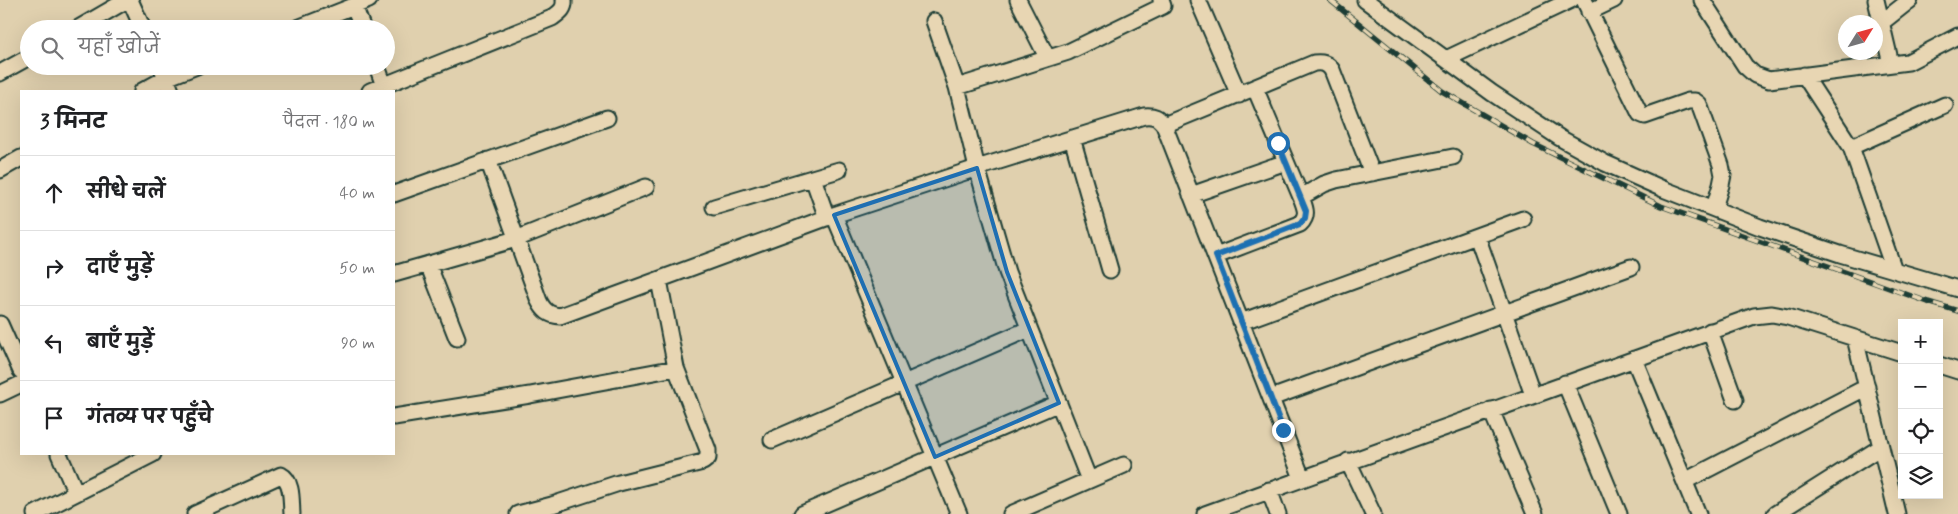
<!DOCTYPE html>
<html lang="hi">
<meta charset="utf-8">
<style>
body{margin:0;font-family:Mynerve,"Playpen Sans Deva",sans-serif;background:#f6f6f6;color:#202124}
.controls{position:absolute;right:15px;bottom:15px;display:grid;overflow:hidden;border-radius:0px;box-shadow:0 5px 20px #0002}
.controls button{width:45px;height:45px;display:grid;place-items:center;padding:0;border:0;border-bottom:1px solid #e0e0e0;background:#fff;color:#202124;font:25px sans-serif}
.compass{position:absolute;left:1838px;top:15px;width:45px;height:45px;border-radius:50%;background:#fff;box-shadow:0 5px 20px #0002;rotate:53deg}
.stop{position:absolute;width:15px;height:15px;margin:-11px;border:4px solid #1f6fb2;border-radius:50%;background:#fff}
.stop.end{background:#1f6fb2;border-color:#fff;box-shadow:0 1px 5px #0008}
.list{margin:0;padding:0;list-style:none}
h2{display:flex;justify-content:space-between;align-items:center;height:65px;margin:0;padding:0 20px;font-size:21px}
h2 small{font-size:16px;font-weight:400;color:#757577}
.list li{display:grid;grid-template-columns:32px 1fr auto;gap:15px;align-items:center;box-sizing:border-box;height:75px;padding:0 20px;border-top:1px solid #e0e0e0}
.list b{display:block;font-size:19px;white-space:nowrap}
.list em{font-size:16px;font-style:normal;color:#757577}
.icon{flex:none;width:28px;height:28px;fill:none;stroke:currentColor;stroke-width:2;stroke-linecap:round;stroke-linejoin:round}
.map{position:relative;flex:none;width:1958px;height:514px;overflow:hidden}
.search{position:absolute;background:#fff;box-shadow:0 5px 20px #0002;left:20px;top:20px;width:375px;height:55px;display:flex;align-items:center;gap:12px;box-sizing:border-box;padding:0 18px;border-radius:28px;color:#757577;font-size:19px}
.panel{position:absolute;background:#fff;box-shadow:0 5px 20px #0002;left:20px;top:90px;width:375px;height:365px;border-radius:0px}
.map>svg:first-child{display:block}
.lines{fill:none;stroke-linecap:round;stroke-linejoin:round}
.minor-casing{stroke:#1f3d34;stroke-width:19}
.minor{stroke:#e8d6b3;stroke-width:15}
.rail-casing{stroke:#1f3d34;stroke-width:5.5}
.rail{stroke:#e8d6b3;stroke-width:4;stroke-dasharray:11;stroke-linecap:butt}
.route{stroke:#1f6fb2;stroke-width:6}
.marked{fill:#1f6fb2;fill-opacity:0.2;stroke:#1f6fb2;stroke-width:4;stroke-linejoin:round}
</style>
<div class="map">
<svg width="1958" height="514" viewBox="0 0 1958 514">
<rect width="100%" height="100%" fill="#e0d0ae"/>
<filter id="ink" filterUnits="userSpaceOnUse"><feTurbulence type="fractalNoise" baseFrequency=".02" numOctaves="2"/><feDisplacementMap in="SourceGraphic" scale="10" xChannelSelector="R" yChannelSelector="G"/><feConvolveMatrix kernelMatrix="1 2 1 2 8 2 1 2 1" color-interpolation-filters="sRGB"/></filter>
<g filter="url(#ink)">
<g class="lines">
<g class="minor-casing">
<path id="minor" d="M130 0 143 29
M1018 0 1047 57
M1198 0 1239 95
M1365 0 1492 93 1560 138 1605 163 1663 189 1760 227 1840 254 1958 289
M1584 0 1640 114 1645 116 1688 101H1695L1699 104 1721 165 1723 175 1721 185 1714 208
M1702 0 1745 66 1755 75 1769 80 1908 62 1958 36
M1876 0 1891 64
M354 6 363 29
M1589 12 1614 0
M934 21 957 87
M1881 23 1910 0
M77 29 127 0
M295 29 369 0
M1446 59 1571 0
M161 66 166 78 197 66
M377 66 384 86
M0 73 29 57
M1804 75 1851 147 1894 270
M1255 88 1301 197
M142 91 166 78 171 91
M370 91 552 18C560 12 565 9 564 0
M1164 125 1314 63C1322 62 1327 63 1332 70L1372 173
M1072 138 1110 270
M1851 147 1945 105
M488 160 539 301C544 311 549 315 560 316L834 215 959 514
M0 170 21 158
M813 178 827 218
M394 194 607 118
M1191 195 1286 162
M714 207 839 170
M834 215 977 168 957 87 1068 52 1163 6 1161 0
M1477 236 1533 395
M1216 256 1300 224C1309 215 1305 208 1301 197L1324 184 1336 180 1453 157
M428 264 457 338
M394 274 516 239 646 187
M659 280 676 368
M1241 322 1523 219
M0 324 21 371
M1710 331 1735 400
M1855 338 1897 514
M1634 359 1698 514
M1939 365 1958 371
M1565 383 1619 514
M0 394 21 384
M1271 398 1631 267
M1491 410 1535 514
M394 417 530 395 676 368 708 450V458L703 462 619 483 552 505 518 514
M772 440 1029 329
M59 454 76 493
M1348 461 1373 514
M1089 480 1007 272 977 168 1144 116C1154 115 1158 117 1164 125L1302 478
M1685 481 1867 387
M1269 490 1278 514
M35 514 153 454
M195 514 281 475C293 481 291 502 292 514
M802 514 1059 403
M1011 514 1124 465
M1205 514 1754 316 1772 314 1788 317 1902 353
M1775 514 1881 447"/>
</g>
<use href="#minor" class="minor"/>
<g class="rail-casing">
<path id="rail" d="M1330 0 1442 91 1533 144 1661 206 1928 302 1958 311"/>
</g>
<use href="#rail" class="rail"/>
</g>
</g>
<g class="lines" filter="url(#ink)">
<path class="route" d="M1278 143 1306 211 1305 218 1300 224 1216 256 1283 430"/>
</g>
<path class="marked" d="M977 168 1007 272 1059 403 935 457 834 215Z"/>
</svg>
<div class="controls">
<button>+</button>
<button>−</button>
<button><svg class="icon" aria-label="locate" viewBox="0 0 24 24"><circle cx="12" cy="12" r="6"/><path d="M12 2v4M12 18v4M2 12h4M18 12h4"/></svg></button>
<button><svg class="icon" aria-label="layers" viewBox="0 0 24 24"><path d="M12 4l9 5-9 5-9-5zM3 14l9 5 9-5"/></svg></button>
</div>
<svg class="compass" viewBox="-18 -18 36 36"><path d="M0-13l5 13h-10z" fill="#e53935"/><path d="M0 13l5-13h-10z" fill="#757577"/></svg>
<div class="stop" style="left:1278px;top:143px"></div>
<div class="stop end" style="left:1283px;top:430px"></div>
<div class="search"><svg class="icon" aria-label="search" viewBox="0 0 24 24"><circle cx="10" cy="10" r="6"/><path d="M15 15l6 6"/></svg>यहाँ खोजें</div>
<section class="panel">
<h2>3 मिनट<small>पैदल · 180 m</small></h2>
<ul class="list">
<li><svg class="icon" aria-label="ahead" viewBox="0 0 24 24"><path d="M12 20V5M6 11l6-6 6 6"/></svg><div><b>सीधे चलें</b></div><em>40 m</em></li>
<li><svg class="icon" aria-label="right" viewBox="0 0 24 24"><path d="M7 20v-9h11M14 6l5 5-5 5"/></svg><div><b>दाएँ मुड़ें</b></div><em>50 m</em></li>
<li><svg class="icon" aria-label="left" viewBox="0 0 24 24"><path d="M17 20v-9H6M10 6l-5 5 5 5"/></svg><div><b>बाएँ मुड़ें</b></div><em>90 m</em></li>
<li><svg class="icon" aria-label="arrive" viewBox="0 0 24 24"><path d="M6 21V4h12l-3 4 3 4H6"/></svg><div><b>गंतव्य पर पहुँचे</b></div></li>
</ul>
</section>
</div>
